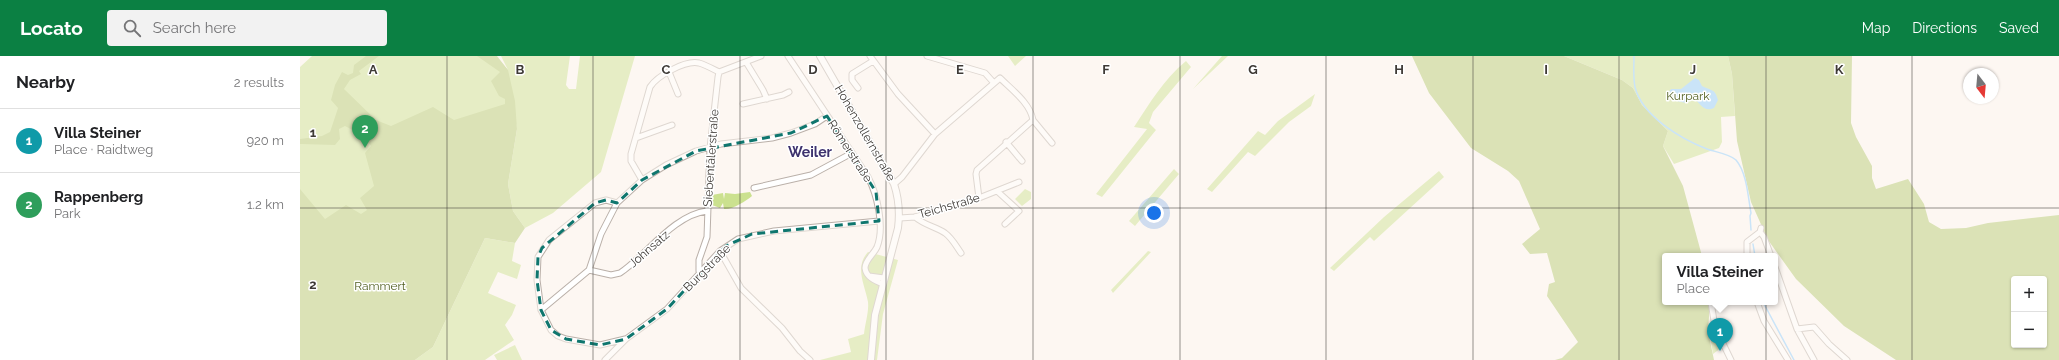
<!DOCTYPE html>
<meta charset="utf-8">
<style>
body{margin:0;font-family:Raleway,sans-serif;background:#f2f2f2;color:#202124}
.controls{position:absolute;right:12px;bottom:12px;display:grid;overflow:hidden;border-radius:4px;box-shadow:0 1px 3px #0004}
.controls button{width:36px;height:36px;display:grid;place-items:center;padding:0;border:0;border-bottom:1px solid #e0e0e0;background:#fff;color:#202124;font:20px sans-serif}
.compass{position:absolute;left:1663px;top:12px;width:36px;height:36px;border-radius:50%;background:#fff;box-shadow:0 1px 3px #0004;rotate:164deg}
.you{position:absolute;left:854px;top:157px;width:14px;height:14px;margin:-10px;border:3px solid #fff;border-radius:50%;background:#1a73e8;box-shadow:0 0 0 6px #1a73e833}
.badge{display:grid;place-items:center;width:26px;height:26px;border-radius:50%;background:#0b8043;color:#fff;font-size:13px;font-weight:700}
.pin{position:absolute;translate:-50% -33px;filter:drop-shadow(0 1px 2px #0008)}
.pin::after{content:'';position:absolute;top:21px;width:14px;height:12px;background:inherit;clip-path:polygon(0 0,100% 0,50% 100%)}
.popup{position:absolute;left:1362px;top:197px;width:116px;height:52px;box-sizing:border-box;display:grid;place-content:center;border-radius:4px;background:#fff;filter:drop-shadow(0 1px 3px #0005);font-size:13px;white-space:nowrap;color:#757577}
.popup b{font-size:15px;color:#202124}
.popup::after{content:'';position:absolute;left:50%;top:100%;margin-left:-8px;border:8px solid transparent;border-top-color:#fff}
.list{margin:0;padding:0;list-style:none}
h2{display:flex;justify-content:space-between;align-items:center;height:52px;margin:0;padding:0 16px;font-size:17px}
h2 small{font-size:13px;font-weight:400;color:#757577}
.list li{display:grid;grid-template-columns:26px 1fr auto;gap:12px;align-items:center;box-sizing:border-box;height:64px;padding:0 16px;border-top:1px solid #e0e0e0}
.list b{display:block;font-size:15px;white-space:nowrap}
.list p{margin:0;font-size:13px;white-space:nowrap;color:#757577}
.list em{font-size:13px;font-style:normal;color:#757577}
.icon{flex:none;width:22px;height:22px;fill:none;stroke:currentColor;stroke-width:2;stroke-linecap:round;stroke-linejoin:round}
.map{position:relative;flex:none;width:1759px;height:304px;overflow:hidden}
header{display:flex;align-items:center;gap:24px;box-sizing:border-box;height:56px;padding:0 20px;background:#0b8043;color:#fff}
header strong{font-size:19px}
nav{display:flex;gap:22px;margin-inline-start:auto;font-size:14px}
.search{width:280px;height:36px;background:#f2f2f2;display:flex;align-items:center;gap:10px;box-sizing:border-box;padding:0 14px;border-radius:4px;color:#757577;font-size:15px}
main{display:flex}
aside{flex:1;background:#fff}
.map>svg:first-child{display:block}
.green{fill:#cbe18f}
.forest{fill:#b1c86d;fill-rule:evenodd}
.water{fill:#8dccfe}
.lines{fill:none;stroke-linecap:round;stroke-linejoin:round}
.stream{stroke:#8dccfe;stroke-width:1.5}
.minor-casing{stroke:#bab0a9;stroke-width:7}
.major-casing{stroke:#bab0a9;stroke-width:8}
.minor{stroke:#fff;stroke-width:5}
.major{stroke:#fff;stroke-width:6}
.marked{fill:none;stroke:#0f766e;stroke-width:3;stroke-dasharray:8 5;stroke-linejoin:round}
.grid{fill:none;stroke:#3e3a36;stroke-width:1;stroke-opacity:0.55}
.labels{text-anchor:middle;stroke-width:3;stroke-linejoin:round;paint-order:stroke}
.park-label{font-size:12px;fill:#515f20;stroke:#fff}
.street-label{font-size:12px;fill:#3e3a36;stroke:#fff}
.quarter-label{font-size:14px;font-weight:bold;fill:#3d326e;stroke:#fff}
.grid-label{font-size:13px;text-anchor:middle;font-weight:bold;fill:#3e3a36;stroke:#fff;stroke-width:3;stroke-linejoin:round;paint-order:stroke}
</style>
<header>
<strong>Locato</strong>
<div class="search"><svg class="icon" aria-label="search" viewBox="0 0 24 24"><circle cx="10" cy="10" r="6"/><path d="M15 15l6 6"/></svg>Search here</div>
<nav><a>Map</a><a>Directions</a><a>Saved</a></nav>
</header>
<main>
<aside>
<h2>Nearby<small>2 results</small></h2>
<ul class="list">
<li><span class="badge" style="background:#0f9aa8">1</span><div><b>Villa Steiner</b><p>Place · Raidtweg</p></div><em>920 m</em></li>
<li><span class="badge" style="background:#2e9e5b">2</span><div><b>Rappenberg</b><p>Park</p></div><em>1.2 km</em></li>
</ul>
</aside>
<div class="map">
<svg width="1759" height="304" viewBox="0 0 1759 304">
<rect width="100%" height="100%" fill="#fdf7f2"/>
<path class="green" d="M12 0H195L208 14 201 0H270L266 29 269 33H276L280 0H335L301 116 253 157 225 172 213 155 208 128 217 73 213 51 86 158 0 194V11Z
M708 0H726L715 10Z
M922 0H928L893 33Z
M1264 0H1428L1432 18 1435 60 1421 61 1422 86 1419 92 1374 108 1363 90 1368 75 1342 49 1333 32 1322 24Z
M886 5 891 11 853 56 849 67 856 74 802 141 796 138 847 73 834 71C850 47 863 24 886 5Z
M1015 38 1011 50 989 66 955 100 948 96 912 136 907 133 958 75 965 79 978 65Z
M874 113 879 118 835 170 829 165Z
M1139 115 1144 121 1074 185 1070 181 1034 215 1030 212 1084 161Z
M725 133 731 136V143L722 150 715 143Z
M450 136 452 140C446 145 432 154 424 153L423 147 420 152 412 149V139L423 137 424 143 425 137 435 138Z
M185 182 215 187 212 205 221 209 217 223 198 216 188 237 216 249 212 259 205 269 214 284 185 304H115L133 291Z
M848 195 851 196 813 237 811 234Z
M568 196 598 204 583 258 577 304H520L551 296 548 283 564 278C565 268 569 256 568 246 565 229 554 211 568 196Z
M1411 269H1413L1421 292 1413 298 1409 275Z
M215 289 222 304H197L194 299Z"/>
<path class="forest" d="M66 0H79L59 15 61 18 50 24 44 33 76 64 91 70 133 51 154 64 205 48V43L199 40 191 25 200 16 177 0H197L208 14 215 45 217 73 208 128 213 155 225 172 215 187 185 182 133 291 115 304H0V133L25 163 46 149 61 158 67 154 60 142 74 130 65 97 71 90 62 79 45 70 39 73 40 83 35 89 0 88V83L22 80 30 76 38 52 31 44 35 29 42 16 48 19 53 17 54 9Z
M1112 0H1264L1322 24 1333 32 1342 49 1368 75 1363 90 1383 130 1402 200H1365V246H1410L1408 275 1414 304H1255L1262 302 1278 286 1247 240 1249 228 1255 226 1247 197 1230 198 1222 188 1240 173 1219 125 1208 115 1171 92 1129 37Z
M1428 0H1552L1551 67 1556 81 1572 110V122L1576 133 1608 123 1624 148 1629 166 1641 173 1666 172 1688 167 1759 159V304H1596L1544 270 1496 223 1468 184 1451 146 1437 85 1432 18ZM1714 223H1744V289H1714Z"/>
<path class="water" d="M1395 22 1399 24 1402 30C1411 35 1415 32 1418 44L1414 52C1404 57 1399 47 1393 40L1386 47 1377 45V39L1369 36 1371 33H1381Z"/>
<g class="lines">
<path class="stream" d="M1334 0C1334 10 1333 21 1335 31 1342 60 1381 83 1407 93 1415 96 1430 98 1436 104 1447 117 1448 141 1451 157L1450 160 1451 174
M1453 188 1455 200
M1463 246 1494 304"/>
<g class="minor-casing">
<path id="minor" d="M488 0 568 121C577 138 585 171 577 191 574 198 565 204 565 212 566 221 575 225 583 228
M570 0 598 38 635 78
M627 0 685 17 694 27
M446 6 463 34 467 43
M369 16 378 38
M558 32 552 24V18L573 5
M443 48 483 39 489 36
M733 64 752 87
M336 82 372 69
M706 86 722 105
M342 124 331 105V98L350 31C357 20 385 4 399 7 406 9 413 13 419 16
M594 128 602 121 635 78 700 22C712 34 730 47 733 64L677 114 676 118 679 142
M454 132 511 119 552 97
M697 135 719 155 705 168
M317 147 306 144 295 147 249 184 238 201 237 224 241 254 251 274 258 280 266 283 300 289 325 283
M615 161C624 169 636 171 645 177 652 182 656 190 661 197
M600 162 615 161 679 142 719 126
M1460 176 1464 181 1471 200
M420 195 441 232 482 272 500 295 510 304
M1447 200V186L1460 176 1461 172
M1475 211 1497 273 1514 304
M289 214 311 219 320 217C346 200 373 159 407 155
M399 215V204L407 181 410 92 418 21 419 16 461 0
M569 220 584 222
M1411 246 1415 271 1431 304
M1457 246 1464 265 1488 304
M241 254 289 214 301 178 317 147 342 124 366 109 396 95 421 88 472 82 491 77 515 68 527 60
M1497 273 1514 271 1529 288 1547 304
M305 304 326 283 367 253 420 195 438 183 474 175 579 165"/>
</g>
<g class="major-casing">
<path id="major" d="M520 0 594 128C599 143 600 156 598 172L575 259 571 304"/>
</g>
<use href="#minor" class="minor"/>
<use href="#major" class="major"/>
</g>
<path d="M0 0H1759V304H0ZM527 60 576 136 579 165 452 178 426 190 367 253 326 283 300 289 266 283 251 274 241 254 237 224 238 201 242 192 295 147 306 144 317 147 342 124 396 95 491 77Z" fill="#fdf7f2" fill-opacity=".55" fill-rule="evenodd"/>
<path class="marked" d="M527 60 576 136 579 165 452 178 426 190 367 253 326 283 300 289 266 283 251 274 241 254 237 224 238 201 242 192 295 147 306 144 317 147 342 124 396 95 491 77Z"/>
<path class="grid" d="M147 0V304M293 0V304M440 0V304M586 0V304M733 0V304M880 0V304M1026 0V304M1173 0V304M1319 0V304M1466 0V304M1612 0V304M0 152H1759"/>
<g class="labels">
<g class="park-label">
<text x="1388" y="44">Kurpark</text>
<text x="80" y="234">Rammert</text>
</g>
<g class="street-label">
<text transform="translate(565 77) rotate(60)" y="4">Hohenzollernstraße</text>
<text transform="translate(550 95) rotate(57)" y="4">Römerstraße</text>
<text transform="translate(411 102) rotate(-86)" y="4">Siebentälerstraße</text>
<text transform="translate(649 150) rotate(-16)" y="4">Teichstraße</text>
<text transform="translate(349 193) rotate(-41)" y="4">Johnsatz</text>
<text transform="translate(407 212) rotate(-45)" y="4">Burgstraße</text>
</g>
<g class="quarter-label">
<text x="510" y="101">Weiler</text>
</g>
</g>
<g class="grid-label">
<text x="73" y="18">A</text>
<text x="220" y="18">B</text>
<text x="366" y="18">C</text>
<text x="513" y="18">D</text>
<text x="660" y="18">E</text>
<text x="806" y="18">F</text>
<text x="953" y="18">G</text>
<text x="1099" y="18">H</text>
<text x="1246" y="18">I</text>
<text x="1393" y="18">J</text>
<text x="1539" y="18">K</text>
<text x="13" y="81">1</text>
<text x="13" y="233">2</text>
</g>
</svg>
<div class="controls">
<button>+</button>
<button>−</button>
</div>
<svg class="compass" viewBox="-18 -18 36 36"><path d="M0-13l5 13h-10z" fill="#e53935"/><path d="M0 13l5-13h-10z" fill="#757577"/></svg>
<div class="you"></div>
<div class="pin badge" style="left:1420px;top:295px;background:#0f9aa8">1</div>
<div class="popup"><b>Villa Steiner</b>Place</div>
<div class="pin badge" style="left:65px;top:92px;background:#2e9e5b">2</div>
</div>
</main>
